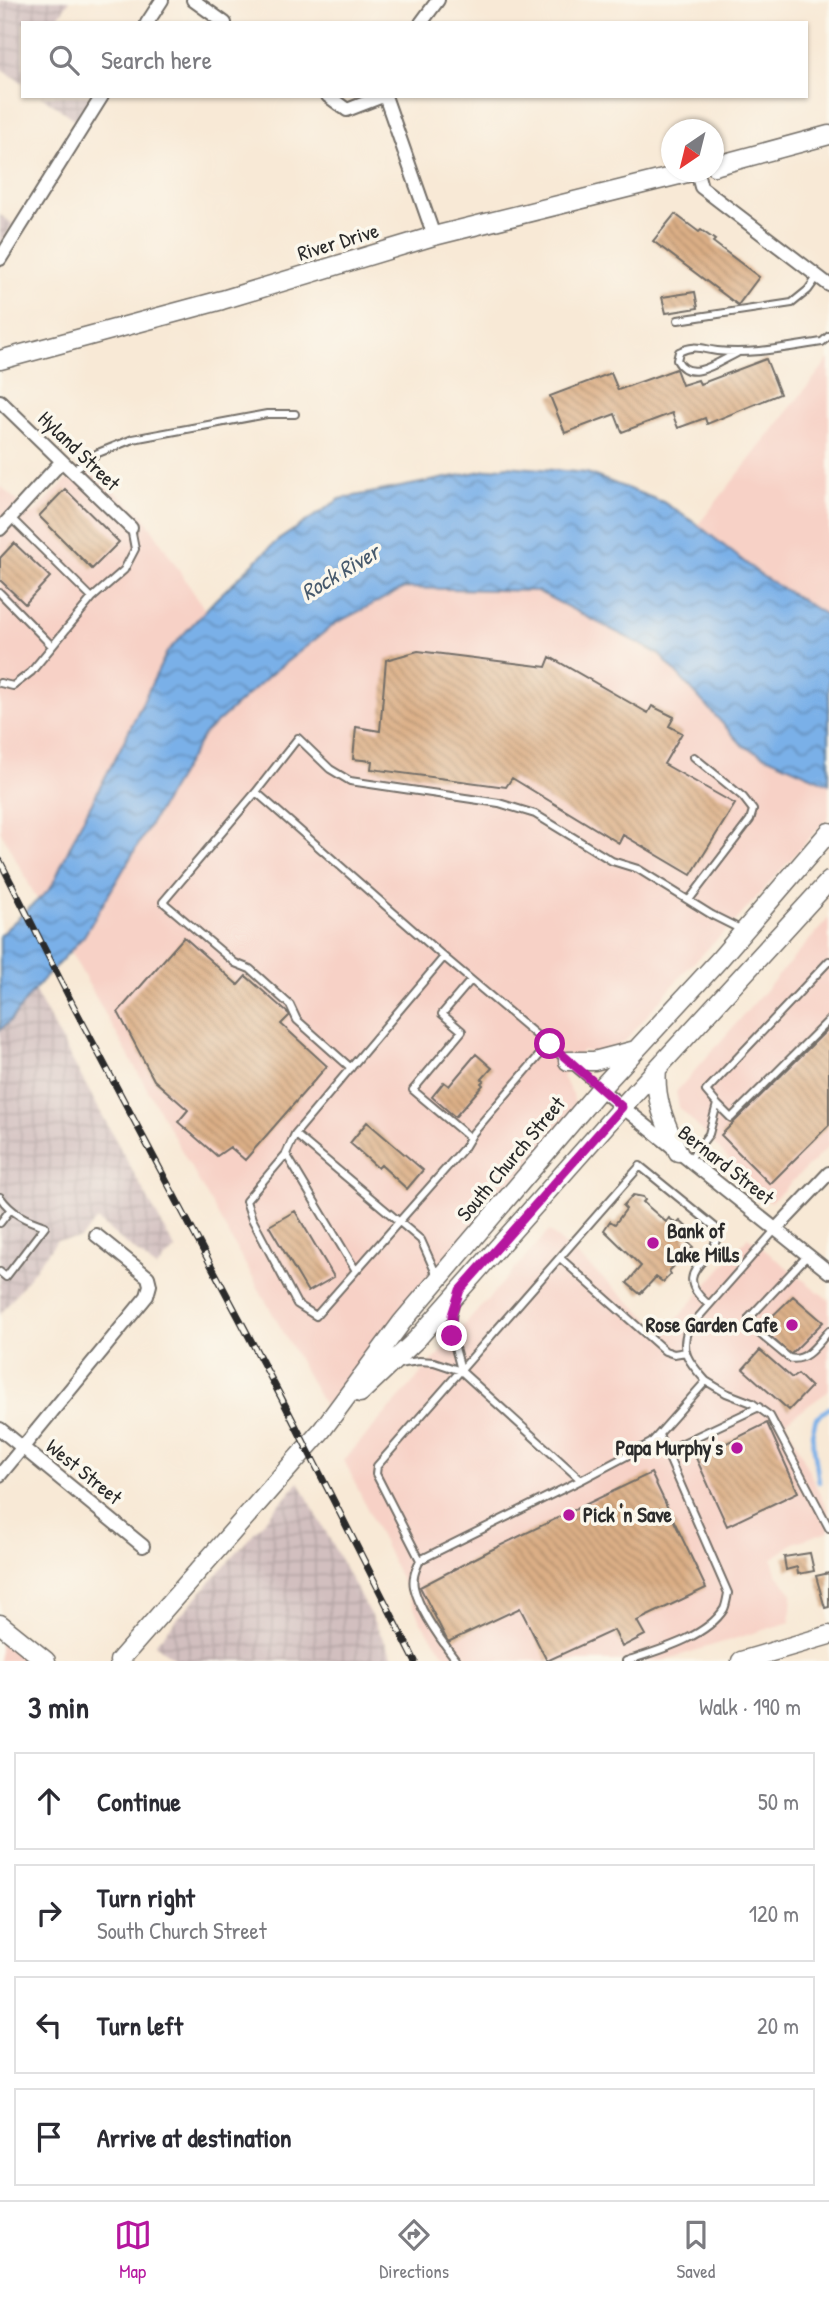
<!DOCTYPE html>
<meta charset="utf-8">
<style>
body{margin:0;font-family:"Patrick Hand",sans-serif;background:#f7f7f7;color:#2b2b33}
.compass{position:absolute;left:661px;top:119px;width:63px;height:63px;border-radius:50%;background:#fff;box-shadow:0 2px 5px #0004;rotate:215deg}
.stop{position:absolute;width:21px;height:21px;margin:-16px;border:5px solid #b5179e;border-radius:50%;background:#fff}
.stop.end{background:#b5179e;border-color:#fff;box-shadow:0 2px 7px #0008}
.list{margin:0;padding:0;list-style:none}
h2{display:flex;justify-content:space-between;align-items:center;height:91px;margin:0;padding:0 28px;font-size:30px}
h2 small{font-size:23px;font-weight:400;color:#7c7c81}
.list li{display:grid;grid-template-columns:46px 1fr auto;gap:21px;align-items:center;box-sizing:border-box;height:98px;margin:0 14px 14px;padding:0 14px;border:2px solid #e1e1e2;border-radius:0px}
.list b{display:block;font-size:26px;white-space:nowrap}
.list p{margin:0;font-size:23px;white-space:nowrap;color:#7c7c81}
.list em{font-size:23px;font-style:normal;color:#7c7c81}
.icon{flex:none;width:38px;height:38px;fill:none;stroke:currentColor;stroke-width:2;stroke-linecap:round;stroke-linejoin:round}
.map{position:relative;flex:none;width:829px;height:1661px;overflow:hidden}
.search{position:absolute;background:#fff;box-shadow:0 2px 5px #0004;left:21px;right:21px;top:21px;height:77px;display:flex;align-items:center;gap:18px;box-sizing:border-box;padding:0 24px;border-radius:0px;color:#7c7c81;font-size:26px}
.sheet{height:539px;background:#fff}
nav{display:flex;justify-content:space-around;align-items:center;box-sizing:border-box;height:98px;border-top:2px solid #e1e1e2;background:#fff;font-size:19px;color:#7c7c81}
nav a{display:grid;justify-items:center;gap:4px}
nav .on{color:#b5179e}
.map>svg:first-child{display:block}
.built{fill:#f7d1c6}
.industrial{fill:url(#industrial-grid)}
.water{fill:url(#water-waves);stroke:#526e8a;stroke-width:2}
.lines{fill:none;stroke-linecap:round;stroke-linejoin:round}
.stream{stroke:#7ab0e8;stroke-width:4.5}
.building{fill:url(#building-back-hatch)}
.lane-casing{stroke:#736e67;stroke-width:10}
.street-casing{stroke:#736e67;stroke-width:16}
.secondary-casing{stroke:#736e67;stroke-width:21}
.lane{stroke:#fff;stroke-width:6}
.street{stroke:#fff;stroke-width:12}
.secondary{stroke:#fff;stroke-width:18}
.rail-casing{stroke:#2b2b2b;stroke-width:7}
.rail{stroke:#fbf7ec;stroke-width:4.5;stroke-dasharray:13;stroke-linecap:butt}
.route{stroke:#b5179e;stroke-width:9}
.poi-dot{fill:#b5179e;stroke:#fbf7ec;stroke-width:2.5}
.labels{text-anchor:middle;stroke-width:7;stroke-linejoin:round;paint-order:stroke}
.street-label{font-size:21px;fill:#2b2b2b;stroke:#fbf7ec}
.poi-label{font-size:21px;font-weight:bold;fill:#2b2b2b;stroke:#fbf7ec;text-anchor:start}
.water-label{font-size:23px;font-style:italic;fill:#475a6d;stroke:#fbf7ec}
</style>
<div class="map">
<svg width="829" height="1661" viewBox="0 0 829 1661">
<defs>
<pattern id="industrial-grid" width="8" height="8" patternUnits="userSpaceOnUse" patternTransform="scale(1.75)"><rect width="8" height="8" fill="#d2bfbf"/><path d="M0 4h8M4 0v8" fill="none" stroke="#b4a4a4"/></pattern>
<pattern id="water-waves" width="16" height="10" patternUnits="userSpaceOnUse" patternTransform="scale(1.75)"><rect width="16" height="10" fill="#7ab0e8"/><path d="M0 5q4-4 8 0t8 0" fill="none" stroke="#648fbc"/></pattern>
<pattern id="building-back-hatch" width="6" height="6" patternUnits="userSpaceOnUse" patternTransform="scale(1.75)"><rect width="6" height="6" fill="#dcaf86"/><path d="M-1 5l2 2M0 0l6 6M5-1l2 2" fill="none" stroke="#b38f6e"/></pattern>
</defs>
<rect width="100%" height="100%" fill="#fbf7ec"/>
<filter id="ink" filterUnits="userSpaceOnUse"><feTurbulence type="fractalNoise" baseFrequency=".0143" numOctaves="2"/><feDisplacementMap in="SourceGraphic" scale="14" xChannelSelector="R" yChannelSelector="G"/><feConvolveMatrix kernelMatrix="1 2 1 2 8 2 1 2 1" color-interpolation-filters="sRGB"/></filter>
<filter id="wash" filterUnits="userSpaceOnUse"><feTurbulence type="fractalNoise" baseFrequency=".00686" numOctaves="4" result="noise"/><feDisplacementMap in="SourceGraphic" scale="28" xChannelSelector="R" yChannelSelector="G"/><feGaussianBlur stdDeviation="1.57" result="paint"/><feColorMatrix in="noise" values="0 0 0 0 0 0 0 0 0 0 0 0 0 0 0 0 0 1.4 0 .05"/><feComposite in="paint" operator="in"/></filter>
<g filter="url(#wash)">
<rect width="100%" height="100%" fill="#f8e9d6"/>
<path class="built" d="M829 359V617L762 576 698 525Z
M82 464 143 515 205 610 167 652 121 747 79 827 51 888 38 901 0 830V486L33 515Z
M404 588 537 591 659 654 743 746 829 784V816L735 922 686 970 626 1040 610 1051 595 1054 583 1050 562 1077 573 1094 575 1106 556 1134 325 1407 70 951 84 936 204 734 271 674 336 623Z
M829 918V1146L770 1203 679 1107 676 1092Z
M549 1231 665 1333 748 1237 829 1300V1391L786 1421 829 1514V1531L793 1543 772 1559 776 1573 792 1594 790 1622 661 1661H449L421 1622 344 1460Z
M0 1639 28 1661H0Z"/>
<path class="industrial" d="M0 0H70L54 23H23V83L0 68Z
M41 96H94L77 121Z
M0 215 13 224 0 245Z
M34 990 175 1249 156 1268 97 1220 80 1239 57 1240 0 1315V1030L10 1021Z
M299 1482 395 1661H178L155 1644Z"/>
<path class="water" d="M507 466 587 473 663 502 698 525 762 576 829 617V784L743 746 659 654 537 591 404 588 336 623 271 674 204 734 84 936 34 990 10 1021 0 1030V935L51 888 79 827 121 747 167 652 215 600 277 541 340 499Z"/>
<g class="lines">
<path class="stream" d="M819 1482 812 1434 816 1418 829 1408"/>
</g>
<g id="blocks">
<path class="building" d="M675 214 699 232 701 230 715 240 713 242 759 277 738 305 653 241Z
M695 292 698 308 666 313 662 297Z
M766 359 780 394 707 424 705 418 678 428 672 413 622 432 615 414 565 433 550 396 611 373 618 390 676 369 682 385 698 380 700 384Z
M65 489 119 542 92 569 39 516Z
M14 543 50 577 25 604 0 580V558Z
M418 651 546 667 550 657 648 713 652 706 674 717 669 726 682 733 664 764 735 804 691 875 623 835 619 843 512 778 506 787 371 769 372 761 353 759 356 727 380 731 386 660Z
M184 937 238 985 246 976 290 1015 281 1024 327 1066 245 1160 230 1147 217 1156 178 1122 188 1110 154 1080 118 1012Z
M829 1028V1125L770 1184 721 1135Z
M476 1054 492 1068 482 1079 484 1080 481 1083 483 1085 455 1117 432 1097 444 1082 449 1086Z
M367 1122 423 1170 407 1189 381 1165 378 1168 350 1143Z
M633 1195 643 1197 645 1200 643 1202 666 1222 669 1218 677 1224 680 1221 691 1231 684 1239 693 1247 669 1271 671 1274 663 1282 656 1277 640 1294 627 1283 641 1266 604 1230 610 1221 615 1224 626 1209 623 1206Z
M295 1211 334 1277 308 1292 269 1226Z
M793 1296 823 1322 790 1355 761 1327Z
M760 1350 792 1378 798 1374 811 1387 789 1410 743 1369Z
M767 1423 798 1492 727 1526 696 1458Z
M651 1473 706 1588 637 1621 645 1635 622 1647 614 1630 547 1661 520 1608 448 1642 420 1587 491 1550Z
M810 1553 814 1571 798 1574 797 1567 786 1570 784 1557Z
M829 1573V1607L825 1608 816 1576Z"/>
</g>
</g>
<g filter="url(#ink)">
<use href="#blocks" fill-opacity="0" stroke="#736e67" stroke-width="2"/>
<g class="lines">
<g class="lane-casing">
<path id="lane" d="M678 320 792 303 808 290 818 276
M737 353C718 362 690 384 677 360L679 352C694 344 702 349 717 351 752 355 788 347 822 342L829 336
M73 470 98 453 133 439 267 414H295
M11 518 92 598
M0 593 52 646
M0 683 13 686 31 672 92 598 124 570 135 549 131 528
M256 792 444 957 599 1088
M689 900 750 820 753 810 743 797 694 757
M351 1068 297 1020 290 1005 250 969 235 963 163 902 256 792 298 738 330 769 350 781 499 803 535 814 612 861 638 869 712 915 742 930
M717 1104 731 1118 829 1020
M295 1134 286 1154 246 1201 252 1219 297 1304 316 1316 464 1148 473 1133 549 1044
M470 1138 413 1090 462 1031 442 1014 471 980
M286 1154 355 1269
M689 1160 709 1134 717 1104 706 1091 829 961
M0 1197C12 1214 26 1220 45 1226L6 1277 0 1272
M0 1223 10 1210
M808 1255 749 1318V1325L789 1358C806 1363 818 1343 829 1331
M560 1258 665 1351 674 1354 686 1352
M438 1278 421 1240 295 1134 444 957
M455 1305C446 1331 456 1346 461 1371
M398 1364 419 1361 434 1362 461 1371 581 1480 651 1443 706 1381C691 1364 679 1353 688 1329L776 1229
M706 1381 726 1393 752 1403 770 1416 829 1528
M666 1451 759 1407
M581 1480 420 1560 376 1474 377 1466 640 1166 715 1227C727 1261 663 1267 709 1305
M420 1560C416 1569 412 1577 414 1587 419 1610 443 1643 457 1661
M626 1661C656 1651 706 1638 724 1609 726 1605 727 1598 728 1593L659 1435"/>
</g>
<g class="street-casing">
<path id="street" d="M193 0 225 23
M147 23 162 0
M421 23 438 0
M328 96 347 110 383 96
M385 96 434 236
M697 172 701 187 829 285
M0 259 102 96
M0 401 131 528
M0 529 62 461
M600 1089 829 1272
M776 1229 829 1173
M0 1429 143 1546
M0 1475 147 1296 150 1285 148 1277 96 1235"/>
</g>
<g class="secondary-casing">
<path id="secondary" d="M714 166 829 135
M0 360 222 300 434 236 691 172
M568 1061H594L636 1050
M657 1069C654 1100 666 1124 678 1152
M360 1393 416 1340 622 1107 829 881
M0 1624 46 1661
M119 1661 322 1430 402 1322 600 1089 719 960 829 832
M741 1661 829 1635"/>
</g>
<use href="#lane" class="lane"/>
<use href="#street" class="street"/>
<use href="#secondary" class="secondary"/>
<g class="rail-casing">
<path id="rail" d="M0 861 73 1005 282 1399 415 1661"/>
</g>
<use href="#rail" class="rail"/>
</g>
</g>
<g class="lines" filter="url(#ink)">
<path class="route" d="M452 1336V1315L460 1290 622 1107 550 1044"/>
</g>
<g class="poi-dot">
<circle cx="653" cy="1243" r="7"/>
<circle cx="792" cy="1325" r="7"/>
<circle cx="737" cy="1448" r="7"/>
<circle cx="569" cy="1515" r="7"/>
</g>
<g class="labels">
<g class="street-label">
<text transform="translate(338 242) rotate(-17)" y="7">River Drive</text>
<text transform="translate(79 451) rotate(44)" y="7">Hyland Street</text>
<text transform="translate(511 1159) rotate(-50)" y="7">South Church Street</text>
<text transform="translate(726 1165) rotate(38)" y="7">Bernard Street</text>
<text transform="translate(84 1472) rotate(39)" y="7">West Street</text>
</g>
<g class="poi-label">
<text x="667" y="1238">Bank of<tspan x="667" dy="24">Lake Mills</tspan></text>
<text x="778" y="1332" text-anchor="end">Rose Garden Cafe</text>
<text x="723" y="1455" text-anchor="end">Papa Murphy's</text>
<text x="583" y="1522">Pick 'n Save</text>
</g>
<g class="water-label">
<text transform="translate(340 572) rotate(-31)" y="8">Rock River</text>
</g>
</g>
</svg>
<svg class="compass" viewBox="-18 -18 36 36"><path d="M0-13l5 13h-10z" fill="#e53935"/><path d="M0 13l5-13h-10z" fill="#7c7c81"/></svg>
<div class="stop" style="left:550px;top:1044px"></div>
<div class="stop end" style="left:452px;top:1336px"></div>
<div class="search"><svg class="icon" aria-label="search" viewBox="0 0 24 24"><circle cx="10" cy="10" r="6"/><path d="M15 15l6 6"/></svg>Search here</div>
</div>
<section class="sheet">
<h2>3 min<small>Walk · 190 m</small></h2>
<ul class="list">
<li><svg class="icon" aria-label="ahead" viewBox="0 0 24 24"><path d="M12 20V5M6 11l6-6 6 6"/></svg><div><b>Continue</b></div><em>50 m</em></li>
<li><svg class="icon" aria-label="right" viewBox="0 0 24 24"><path d="M7 20v-9h11M14 6l5 5-5 5"/></svg><div><b>Turn right</b><p>South Church Street</p></div><em>120 m</em></li>
<li><svg class="icon" aria-label="left" viewBox="0 0 24 24"><path d="M17 20v-9H6M10 6l-5 5 5 5"/></svg><div><b>Turn left</b></div><em>20 m</em></li>
<li><svg class="icon" aria-label="arrive" viewBox="0 0 24 24"><path d="M6 21V4h12l-3 4 3 4H6"/></svg><div><b>Arrive at destination</b></div></li>
</ul>
</section>
<nav>
<a class="on"><svg class="icon" aria-label="map" viewBox="0 0 24 24"><path d="M3 6l6-2 6 2 6-2v14l-6 2-6-2-6 2zM9 4v14M15 6v14"/></svg>Map</a>
<a><svg class="icon" aria-label="directions" viewBox="0 0 24 24"><path d="M12 3l9 9-9 9-9-9zM9 14v-3h6M13 9l2 2-2 2"/></svg>Directions</a>
<a><svg class="icon" aria-label="saved" viewBox="0 0 24 24"><path d="M7 4h10v16l-5-4-5 4z"/></svg>Saved</a>
</nav>
